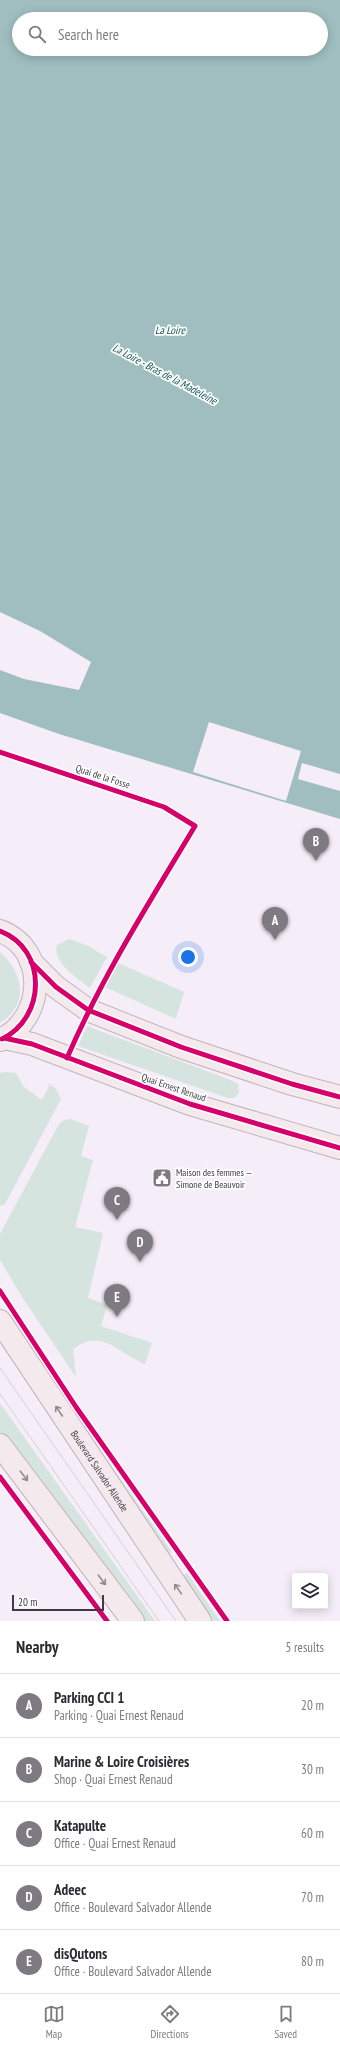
<!DOCTYPE html>
<meta charset="utf-8">
<style>
body{margin:0;font-family:"PT Sans Narrow",sans-serif;background:#f2f2f3;color:#2b2b33}
.controls{position:absolute;right:12px;bottom:12px;display:grid;overflow:hidden;border-radius:4px;box-shadow:0 2px 10px #0003}
.controls button{width:36px;height:36px;display:grid;place-items:center;padding:0;border:0;border-bottom:1px solid #e1e1e2;background:#fff;color:#2b2b33;font:20px sans-serif}
.scale{position:absolute;left:12px;bottom:10px;width:92px;box-sizing:border-box;padding-left:4px;border:2px solid #403a42;border-top:0;font-size:11px;line-height:14px;white-space:nowrap;color:#403a42;-webkit-text-stroke:3px #fff;paint-order:stroke}
.you{position:absolute;left:188px;top:957px;width:14px;height:14px;margin:-10px;border:3px solid #fff;border-radius:50%;background:#1a73e8;box-shadow:0 0 0 6px #1a73e833}
.badge{display:grid;place-items:center;width:26px;height:26px;border-radius:50%;background:#7f7982;color:#fff;font-size:13px;font-weight:700}
.pin{position:absolute;translate:-50% -33px;filter:drop-shadow(0 1px 2px #0008)}
.pin::after{content:'';position:absolute;top:21px;width:14px;height:12px;background:inherit;clip-path:polygon(0 0,100% 0,50% 100%)}
.list{margin:0;padding:0;list-style:none}
h2{display:flex;justify-content:space-between;align-items:center;height:52px;margin:0;padding:0 16px;font-size:17px}
h2 small{font-size:13px;font-weight:400;color:#7c7c81}
.list li{display:grid;grid-template-columns:26px 1fr auto;gap:12px;align-items:center;box-sizing:border-box;height:64px;padding:0 16px;border-top:1px solid #e1e1e2}
.list b{display:block;font-size:15px;white-space:nowrap}
.list p{margin:0;font-size:13px;white-space:nowrap;color:#7c7c81}
.list em{font-size:13px;font-style:normal;color:#7c7c81}
.icon{flex:none;width:22px;height:22px;fill:none;stroke:currentColor;stroke-width:2;stroke-linecap:round;stroke-linejoin:round}
.map{position:relative;flex:none;width:340px;height:1621px;overflow:hidden}
.search{position:absolute;background:#fff;box-shadow:0 2px 10px #0003;left:12px;right:12px;top:12px;height:44px;display:flex;align-items:center;gap:10px;box-sizing:border-box;padding:0 14px;border-radius:22px;color:#7c7c81;font-size:15px}
.sheet{height:372px;background:#fff}
nav{display:flex;justify-content:space-around;align-items:center;box-sizing:border-box;height:56px;border-top:1px solid #e1e1e2;background:#fff;font-size:11px;color:#7c7c81}
nav a{display:grid;justify-items:center;gap:2px}
nav .on{color:#7f7982}
.map>svg:first-child{display:block}
.green{fill:#d5e4df}
.water{fill:#a0bdc0;fill-rule:evenodd}
.pier{fill:#f5edf8}
.lines{fill:none;stroke-linecap:round;stroke-linejoin:round}
.major-casing{stroke:#c5b2bb;stroke-width:24}
.major{stroke:#f4eaee;stroke-width:22}
.tram{stroke:#d4d2d4;stroke-width:1}
.cycleway-casing{stroke:#fff;stroke-width:8}
.cycleway{stroke:#d6006c;stroke-width:5}
.oneway{stroke:#91898f}
.labels{text-anchor:middle;stroke-width:3.5;stroke-linejoin:round;paint-order:stroke}
.street-label{font-size:10px;fill:#403a42;stroke:#fff}
.poi-label{font-size:10px;fill:#403a42;stroke:#fff;text-anchor:start}
.water-label{font-size:11px;font-style:italic;fill:#135454;stroke:#fff}
</style>
<div class="map">
<svg width="340" height="1621" viewBox="0 0 340 1621">
<rect width="100%" height="100%" fill="#f5edf8"/>
<path class="green" d="M69 939 86 945 107 957 90 988C79 979 52 963 57 945Z
M0 952C23 972 30 1005 0 1023Z
M118 963 184 992 176 1019 105 987Z
M87 1026 233 1081 238 1084 239 1093 234 1098H228L78 1046Z
M6 1072 16 1073 24 1087 42 1100 49 1086 48 1083 56 1089 61 1099 5 1204 0 1206V1073Z
M71 1119 89 1126 81 1156 93 1160 75 1227 103 1233 88 1298 107 1305 101 1326 152 1343 145 1364C118 1353 101 1327 73 1349L76 1377 24 1300 0 1260V1234L59 1124 64 1120Z
M0 1403 155 1621H139L0 1431Z
M95 1443 172 1552 166 1556 89 1447Z
M187 1573 220 1621H211L181 1577Z"/>
<path class="water" d="M0 0H340V819L59 734 0 713V670L24 679 79 690 91 662 40 631 0 612ZM19 19H321V49H19Z"/>
<path class="pier" d="M209 722 301 751 286 801 193 772Z
M302 763 340 774V791L298 779Z"/>
<g class="lines">
<g class="major-casing">
<g id="major">
<path d="M0 931C49 949 45 1020 0 1040"/>
<path d="M31 962 56 987 88 1010 181 1047 292 1084 340 1097"/>
<path d="M4 1038 32 1044 190 1104 340 1148"/>
<path id="s1" d="M0 1321 200 1621"/>
<path d="M0 1445 133 1621"/>
</g>
</g>
<use href="#major" class="major"/>
<path class="tram" d="M0 1368 176 1621
M0 1394 159 1621"/>
<g class="cycleway-casing">
<path id="cycleway" d="M0 752 164 807 195 826C149 903 103 975 67 1058
M0 931C48 949 46 1018 2 1039
M31 962 56 987 88 1010 181 1047 292 1084 340 1097
M4 1038 32 1044 190 1104 340 1148
M0 1291 76 1407 227 1621
M0 1477 107 1621"/>
</g>
<use href="#cycleway" class="cycleway"/>
</g>
<defs><path id="oneway-shaft" d="M-6 0H5M1.5-3L5.5 0L1.5 3" fill="none" stroke-width="1.6" stroke-linecap="round" stroke-linejoin="round"/></defs>
<g class="oneway">
<use href="#oneway-shaft" transform="translate(59 1411) rotate(-124)"/>
<use href="#oneway-shaft" transform="translate(24 1476) rotate(53)"/>
<use href="#oneway-shaft" transform="translate(102 1580) rotate(53)"/>
<use href="#oneway-shaft" transform="translate(178 1589) rotate(-125)"/>
</g>
<defs>
<g id="civic-square" transform="scale(1)"><rect x="-9" y="-9" width="18" height="18" rx="4" fill="#7f7982" stroke="#fff"/><path d="M-.6-6.5H3V-4.5H.6V-3L4-1V1h2V6H-6V1h2V-1L-.6-3ZM-1.2 2.5V6h2.4V2.5Z" fill="#fff"/></g>
</defs>
<g fill-rule="evenodd">
<use href="#civic-square" x="162" y="1178"/>
</g>
<g class="labels">
<g class="street-label">
<text transform="translate(103 776) rotate(18)" y="4">Quai de la Fosse</text>
<text transform="translate(174 1087) rotate(19)" y="4">Quai Ernest Renaud</text>
<text dy="4" stroke="none"><textPath href="#s1" startOffset="180">Boulevard Salvador Allende</textPath></text>
</g>
<g class="poi-label">
<text x="176" y="1176">Maison des femmes —<tspan x="176" dy="12">Simone de Beauvoir</tspan></text>
</g>
<g class="water-label">
<text x="170" y="334">La Loire</text>
<text transform="translate(165 374) rotate(28)" y="4">La Loire - Bras de la Madeleine</text>
</g>
</g>
</svg>
<div class="controls">
<button><svg class="icon" aria-label="layers" viewBox="0 0 24 24"><path d="M12 4l9 5-9 5-9-5zM3 14l9 5 9-5"/></svg></button>
</div>
<div class="scale">20 m</div>
<div class="you"></div>
<div class="pin badge" style="left:275px;top:940px">A</div>
<div class="pin badge" style="left:316px;top:861px">B</div>
<div class="pin badge" style="left:117px;top:1220px">C</div>
<div class="pin badge" style="left:140px;top:1262px">D</div>
<div class="pin badge" style="left:117px;top:1317px">E</div>
<div class="search"><svg class="icon" aria-label="search" viewBox="0 0 24 24"><circle cx="10" cy="10" r="6"/><path d="M15 15l6 6"/></svg>Search here</div>
</div>
<section class="sheet">
<h2>Nearby<small>5 results</small></h2>
<ul class="list">
<li><span class="badge">A</span><div><b>Parking CCI 1</b><p>Parking · Quai Ernest Renaud</p></div><em>20 m</em></li>
<li><span class="badge">B</span><div><b>Marine &amp; Loire Croisières</b><p>Shop · Quai Ernest Renaud</p></div><em>30 m</em></li>
<li><span class="badge">C</span><div><b>Katapulte</b><p>Office · Quai Ernest Renaud</p></div><em>60 m</em></li>
<li><span class="badge">D</span><div><b>Adeec</b><p>Office · Boulevard Salvador Allende</p></div><em>70 m</em></li>
<li><span class="badge">E</span><div><b>disQutons</b><p>Office · Boulevard Salvador Allende</p></div><em>80 m</em></li>
</ul>
</section>
<nav>
<a class="on"><svg class="icon" aria-label="map" viewBox="0 0 24 24"><path d="M3 6l6-2 6 2 6-2v14l-6 2-6-2-6 2zM9 4v14M15 6v14"/></svg>Map</a>
<a><svg class="icon" aria-label="directions" viewBox="0 0 24 24"><path d="M12 3l9 9-9 9-9-9zM9 14v-3h6M13 9l2 2-2 2"/></svg>Directions</a>
<a><svg class="icon" aria-label="saved" viewBox="0 0 24 24"><path d="M7 4h10v16l-5-4-5 4z"/></svg>Saved</a>
</nav>
